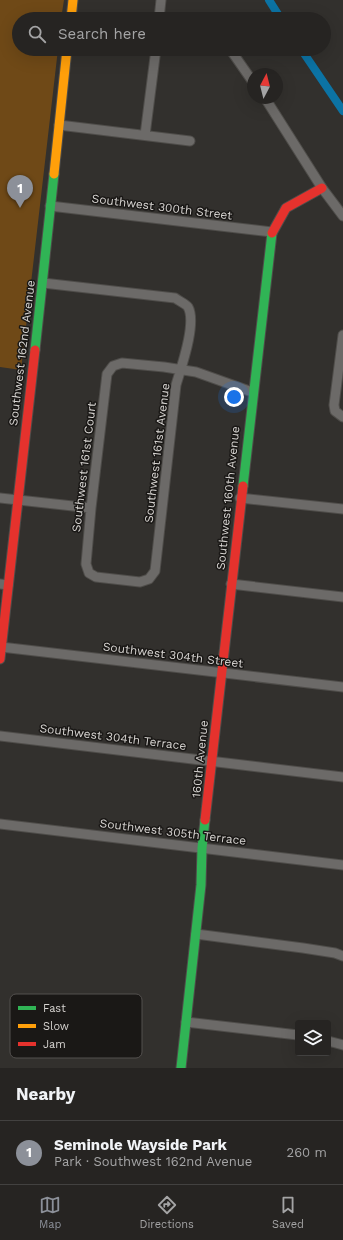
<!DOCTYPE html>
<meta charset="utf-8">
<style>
body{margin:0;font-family:"Work Sans",sans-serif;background:#32302f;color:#f1f3f6}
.controls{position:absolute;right:12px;bottom:12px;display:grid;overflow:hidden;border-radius:4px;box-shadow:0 4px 16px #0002}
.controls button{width:36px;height:36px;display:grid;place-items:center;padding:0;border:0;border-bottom:1px solid #424140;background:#262422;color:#f1f3f6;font:20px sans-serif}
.compass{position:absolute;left:247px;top:68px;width:36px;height:36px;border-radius:50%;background:#262422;box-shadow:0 4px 16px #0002;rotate:7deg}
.you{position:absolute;left:234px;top:397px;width:14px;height:14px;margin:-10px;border:3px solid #fff;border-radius:50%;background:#1a73e8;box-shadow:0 0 0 6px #1a73e833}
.badge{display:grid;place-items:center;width:26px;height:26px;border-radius:50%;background:#8c9099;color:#fff;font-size:13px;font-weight:700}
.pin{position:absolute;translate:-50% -33px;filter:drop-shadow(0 1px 2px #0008)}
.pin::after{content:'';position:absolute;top:21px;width:14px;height:12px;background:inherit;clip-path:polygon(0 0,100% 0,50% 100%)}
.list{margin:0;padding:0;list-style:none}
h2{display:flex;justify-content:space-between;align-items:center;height:52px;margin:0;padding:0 16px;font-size:17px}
h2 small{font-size:13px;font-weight:400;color:#a4a4a5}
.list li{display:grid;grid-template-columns:26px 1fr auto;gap:12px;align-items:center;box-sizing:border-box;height:64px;padding:0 16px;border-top:1px solid #424140}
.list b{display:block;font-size:15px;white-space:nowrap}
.list p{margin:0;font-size:13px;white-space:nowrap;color:#a4a4a5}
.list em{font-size:13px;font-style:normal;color:#a4a4a5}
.icon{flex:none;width:22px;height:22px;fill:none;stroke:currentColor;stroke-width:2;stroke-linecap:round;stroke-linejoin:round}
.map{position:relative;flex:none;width:343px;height:1068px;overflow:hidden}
.search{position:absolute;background:#262422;box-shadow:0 4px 16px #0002;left:12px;right:12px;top:12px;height:44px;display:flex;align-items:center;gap:10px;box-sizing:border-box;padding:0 14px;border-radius:22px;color:#a4a4a5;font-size:15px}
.sheet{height:116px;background:#262422}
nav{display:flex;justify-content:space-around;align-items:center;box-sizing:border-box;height:56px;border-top:1px solid #424140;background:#262422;font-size:11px;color:#a4a4a5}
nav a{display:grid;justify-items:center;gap:2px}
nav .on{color:#8c9099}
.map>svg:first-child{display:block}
.green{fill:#6f4917}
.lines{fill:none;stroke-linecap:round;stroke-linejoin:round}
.canal{stroke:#0c73a4;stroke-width:8}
.street-casing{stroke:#4f4d4a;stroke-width:11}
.fast-casing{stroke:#4f4d4a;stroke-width:11}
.slow-casing{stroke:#4f4d4a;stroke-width:11}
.jam-casing{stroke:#4f4d4a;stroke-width:11}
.street{stroke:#6c6a68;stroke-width:9}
.fast{stroke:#30b455;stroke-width:9}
.slow{stroke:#ff9f0a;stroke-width:9}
.jam{stroke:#e5322d;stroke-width:9}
.labels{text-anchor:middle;stroke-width:3;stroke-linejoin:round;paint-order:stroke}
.street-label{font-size:12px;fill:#d7d4d1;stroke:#1a1816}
.key{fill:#1a1816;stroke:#53504e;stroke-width:1}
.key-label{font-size:11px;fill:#d7d4d1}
</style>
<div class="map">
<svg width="343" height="1068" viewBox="0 0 343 1068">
<rect width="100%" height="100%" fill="#32302d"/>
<path class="green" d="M0 0H64L61 19H19V49H58L21 370 0 367Z"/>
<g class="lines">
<path class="canal" d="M269 0 281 19
M301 49 343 111"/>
<g class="street-casing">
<path id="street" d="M159 19 161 0
M230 49 253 82
M265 98 322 188 343 216
M59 125 190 141
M145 135 156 49
M50 206 272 232
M43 283 175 298C179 301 186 304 188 307 197 323 181 368 176 385L155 571 149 579 140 582 96 577 89 573 86 564 91 508 107 374 113 366 122 363 164 367 196 372 252 392
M343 335 334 405 335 411 343 417
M0 498 91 508
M240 498 343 509
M0 584 8 585
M231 584 343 597
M1 647 343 687
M0 736 343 777
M0 824 343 865
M196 934 303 948 335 953 343 956
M186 1022 298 1035
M328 1041 343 1045"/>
</g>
<g class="fast-casing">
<path id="fast" d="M35 350 54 174
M243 486 272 233
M181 1068 201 885 202 848 205 820"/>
</g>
<g class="slow-casing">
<path id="slow" d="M71 19 73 0
M54 174 67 49"/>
</g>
<g class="jam-casing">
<path id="jam" d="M272 233 286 208 322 188
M0 659 35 350
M205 820 243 486"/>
</g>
<use href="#street" class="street"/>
<use href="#fast" class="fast"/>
<use href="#slow" class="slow"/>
<use href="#jam" class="jam"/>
</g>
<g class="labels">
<g class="street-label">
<text transform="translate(162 207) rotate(7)" y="4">Southwest 300th Street</text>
<text transform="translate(22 353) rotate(-83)" y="4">Southwest 162nd Avenue</text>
<text transform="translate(157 453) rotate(-83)" y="4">Southwest 161st Avenue</text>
<text transform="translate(84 467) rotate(-83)" y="4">Southwest 161st Court</text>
<text transform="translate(228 498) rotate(-84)" y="4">Southwest 160th Avenue</text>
<text transform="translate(173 655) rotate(7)" y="4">Southwest 304th Street</text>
<text transform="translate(113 737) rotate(7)" y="4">Southwest 304th Terrace</text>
<text transform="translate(200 759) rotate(-84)" y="4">160th Avenue</text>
<text transform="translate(173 832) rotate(7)" y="4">Southwest 305th Terrace</text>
</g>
</g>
<rect x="10" y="994" width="132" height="64" rx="6" class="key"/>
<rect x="18" y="1006" width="18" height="4" fill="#30b455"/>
<rect x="18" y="1024" width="18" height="4" fill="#ff9f0a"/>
<rect x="18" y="1042" width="18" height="4" fill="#e5322d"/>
<g class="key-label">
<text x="43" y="1012">Fast</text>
<text x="43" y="1030">Slow</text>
<text x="43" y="1048">Jam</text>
</g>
</svg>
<div class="controls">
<button><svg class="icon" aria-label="layers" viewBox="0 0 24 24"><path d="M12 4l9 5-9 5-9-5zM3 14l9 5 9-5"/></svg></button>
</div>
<svg class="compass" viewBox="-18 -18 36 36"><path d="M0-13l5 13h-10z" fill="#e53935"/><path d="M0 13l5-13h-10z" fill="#a4a4a5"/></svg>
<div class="you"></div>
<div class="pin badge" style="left:20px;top:208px">1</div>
<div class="search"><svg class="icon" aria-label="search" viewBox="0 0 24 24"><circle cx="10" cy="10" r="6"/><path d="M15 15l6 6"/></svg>Search here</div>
</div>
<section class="sheet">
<h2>Nearby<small></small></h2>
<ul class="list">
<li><span class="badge">1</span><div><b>Seminole Wayside Park</b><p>Park · Southwest 162nd Avenue</p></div><em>260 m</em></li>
</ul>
</section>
<nav>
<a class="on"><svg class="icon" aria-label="map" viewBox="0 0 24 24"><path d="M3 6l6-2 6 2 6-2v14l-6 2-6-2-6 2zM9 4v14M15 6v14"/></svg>Map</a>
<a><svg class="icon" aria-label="directions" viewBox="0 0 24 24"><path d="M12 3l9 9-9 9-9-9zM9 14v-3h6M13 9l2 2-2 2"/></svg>Directions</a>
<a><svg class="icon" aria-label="saved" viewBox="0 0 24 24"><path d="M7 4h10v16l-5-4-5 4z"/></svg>Saved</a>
</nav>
